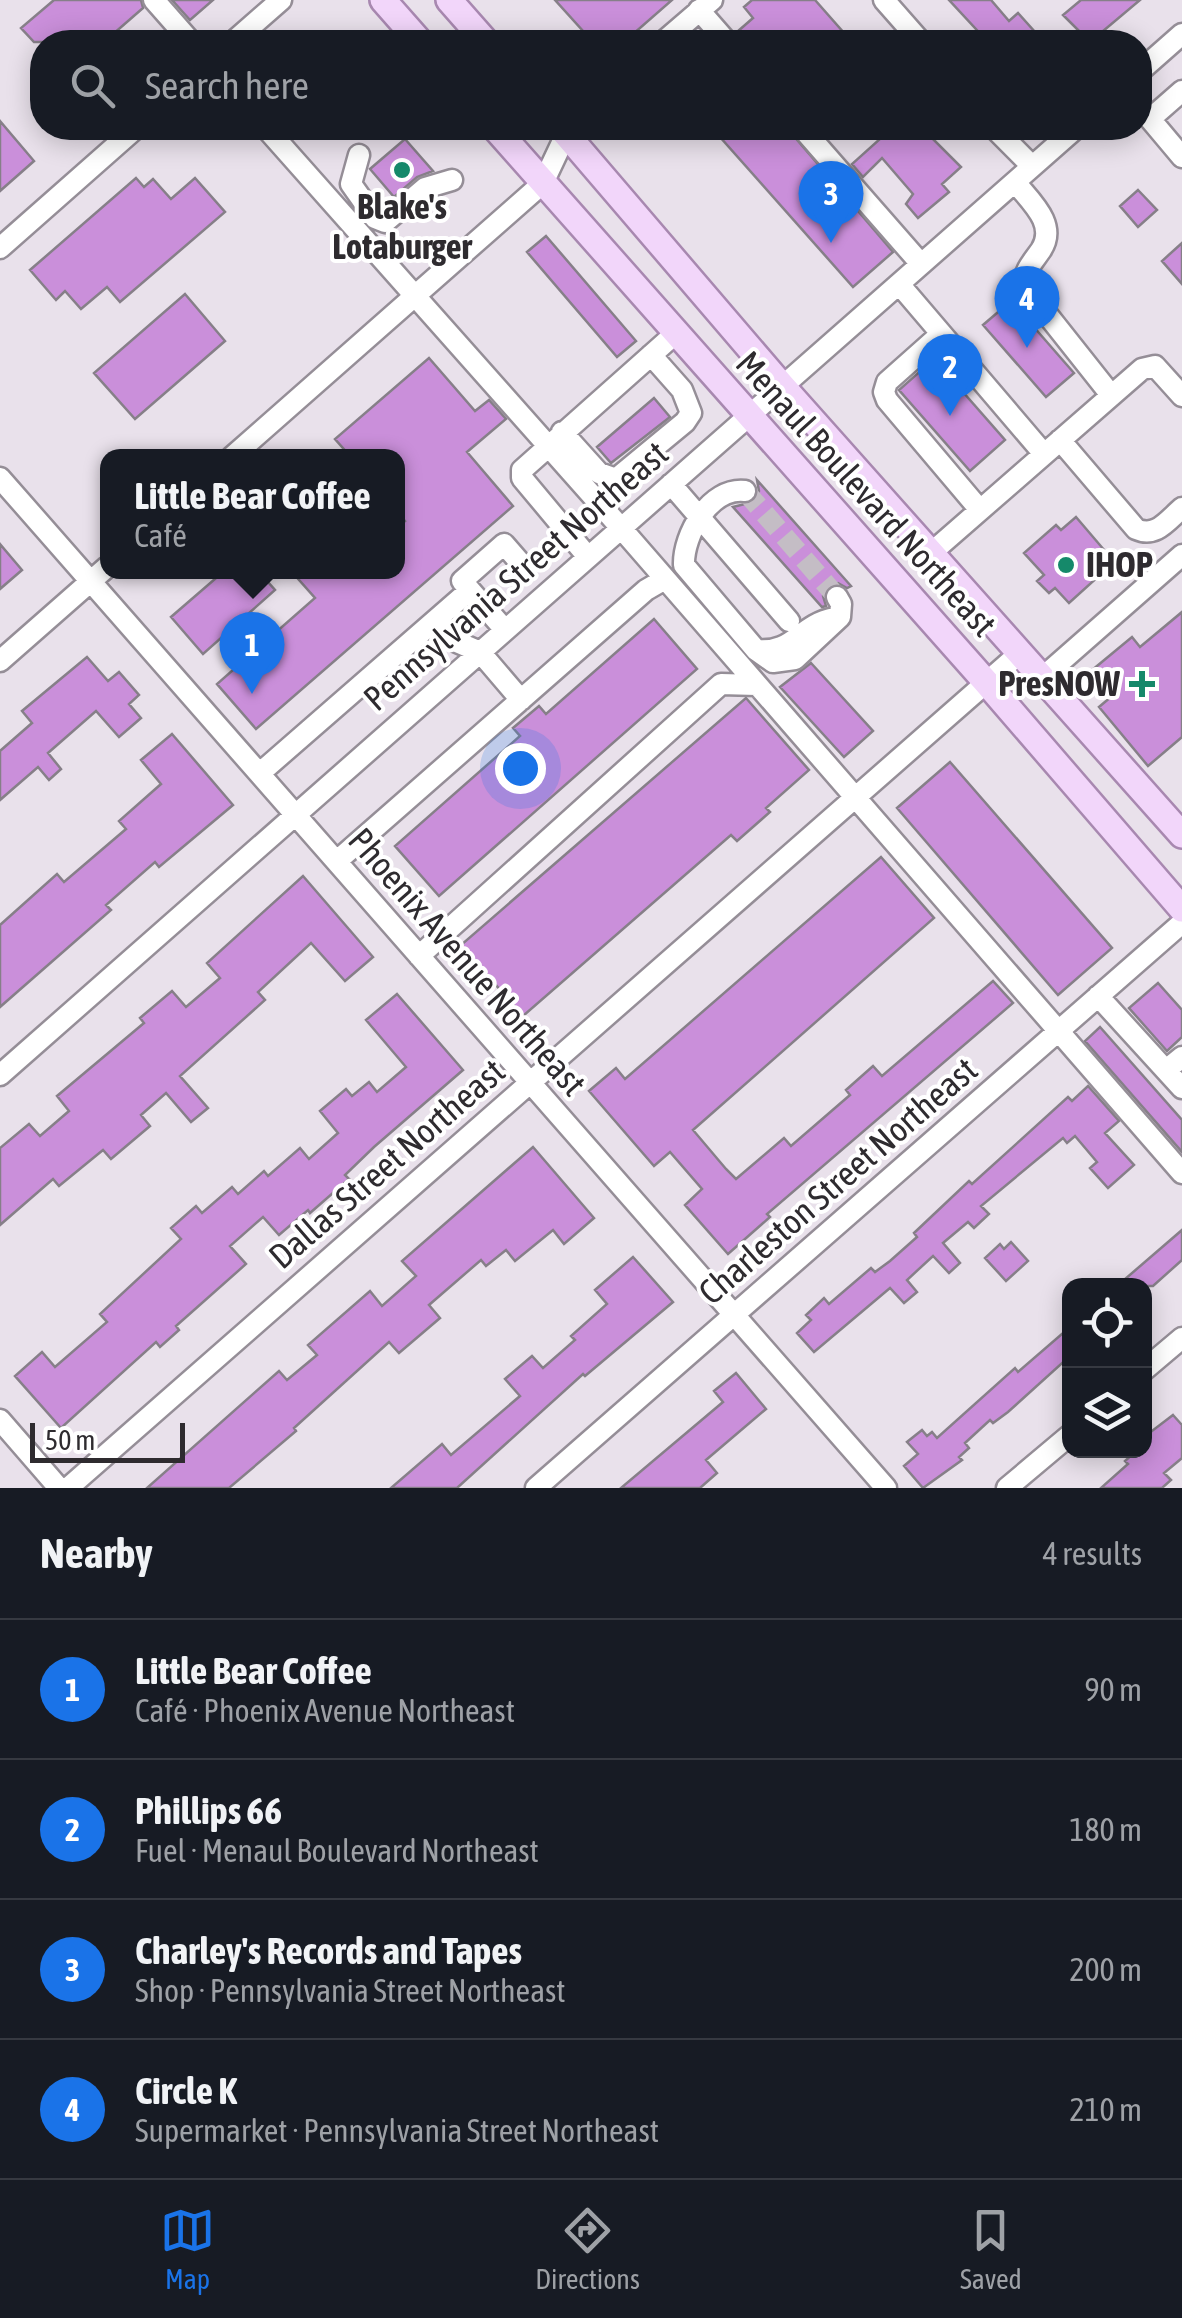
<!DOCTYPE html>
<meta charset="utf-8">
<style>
body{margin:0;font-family:"Asap Condensed",sans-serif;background:#20242c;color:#f1f3f6}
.controls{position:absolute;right:30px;bottom:30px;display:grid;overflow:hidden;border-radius:20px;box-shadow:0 5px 25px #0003}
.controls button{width:90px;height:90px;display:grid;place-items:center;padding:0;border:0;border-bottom:2px solid #363941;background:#171b24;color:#f1f3f6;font:50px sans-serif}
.scale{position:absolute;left:30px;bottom:25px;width:155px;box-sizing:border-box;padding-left:10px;border:5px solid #2e2b2f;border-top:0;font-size:28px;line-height:35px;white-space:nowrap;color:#2e2b2f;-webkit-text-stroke:8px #fff;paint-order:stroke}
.you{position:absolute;left:520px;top:768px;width:35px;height:35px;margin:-25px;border:8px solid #fff;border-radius:50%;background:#1a73e8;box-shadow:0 0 0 15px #1a73e833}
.badge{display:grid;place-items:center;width:65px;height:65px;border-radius:50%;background:#1a73e8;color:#fff;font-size:32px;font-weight:700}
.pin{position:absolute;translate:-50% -82px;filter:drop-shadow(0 2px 5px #0008)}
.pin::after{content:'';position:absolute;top:52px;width:35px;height:30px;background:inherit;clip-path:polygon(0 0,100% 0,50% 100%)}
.popup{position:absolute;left:100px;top:449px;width:305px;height:130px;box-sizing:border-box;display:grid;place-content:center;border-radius:20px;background:#171b24;filter:drop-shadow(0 2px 8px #0005);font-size:32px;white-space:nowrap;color:#9ea1a6}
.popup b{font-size:38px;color:#f1f3f6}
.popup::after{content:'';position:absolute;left:50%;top:100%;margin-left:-20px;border:20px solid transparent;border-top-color:#171b24}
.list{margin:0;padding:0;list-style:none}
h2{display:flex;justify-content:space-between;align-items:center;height:130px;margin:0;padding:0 40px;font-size:42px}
h2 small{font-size:32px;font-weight:400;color:#9ea1a6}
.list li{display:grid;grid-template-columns:65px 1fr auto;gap:30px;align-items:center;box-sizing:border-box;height:140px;padding:0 40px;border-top:2px solid #363941}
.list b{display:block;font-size:38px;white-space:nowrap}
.list p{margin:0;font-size:32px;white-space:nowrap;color:#9ea1a6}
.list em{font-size:32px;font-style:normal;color:#9ea1a6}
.icon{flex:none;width:55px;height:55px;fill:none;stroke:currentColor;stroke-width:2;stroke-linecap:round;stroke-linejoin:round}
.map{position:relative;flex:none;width:1182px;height:1488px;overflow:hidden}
.search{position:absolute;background:#171b24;box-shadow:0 5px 25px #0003;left:30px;right:30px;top:30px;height:110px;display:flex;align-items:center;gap:25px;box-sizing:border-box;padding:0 35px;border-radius:40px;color:#9ea1a6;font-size:38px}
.sheet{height:690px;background:#171b24}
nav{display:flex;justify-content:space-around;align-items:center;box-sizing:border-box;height:140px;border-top:2px solid #363941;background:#171b24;font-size:28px;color:#9ea1a6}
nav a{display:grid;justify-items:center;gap:5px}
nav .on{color:#1a73e8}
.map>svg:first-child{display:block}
.building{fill:#ca8fda;stroke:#867f88;stroke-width:2.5}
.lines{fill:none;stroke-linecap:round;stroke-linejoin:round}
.minor-tunnel{stroke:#c4bdc5;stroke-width:20;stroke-dasharray:20 10;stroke-linecap:butt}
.minor-casing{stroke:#958e97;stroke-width:25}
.major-casing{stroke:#a888b0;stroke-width:30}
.minor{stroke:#fff;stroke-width:20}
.major{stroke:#f2d6fa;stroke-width:25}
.poi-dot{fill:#15896a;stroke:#fff;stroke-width:4}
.labels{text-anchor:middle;stroke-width:8;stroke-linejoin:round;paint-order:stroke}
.poi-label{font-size:35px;font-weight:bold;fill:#2e2b2f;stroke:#fff}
.street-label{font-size:35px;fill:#2e2b2f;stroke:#fff}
</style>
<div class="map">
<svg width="1182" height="1488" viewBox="0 0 1182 1488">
<rect width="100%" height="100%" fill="#e9e1eb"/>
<path class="building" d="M54 0H141L143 8 104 42H34L21 28Z
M172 0H213L190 20Z
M555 0H672L624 42H593Z
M752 0H815L852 42H740L737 32 753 18 744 7Z
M949 0H991L1009 21 1018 13 1044 42H988Z
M1081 0H1140L1090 42 1063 15Z
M0 121 34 161 0 191Z
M712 128H787L893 252 853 287Z
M870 128H922L961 167 942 184 949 192 918 218 906 204 913 194 882 158 863 177 852 164 880 139Z
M405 139 433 171 417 177 394 197 370 169Z
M136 178 144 187 153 179 171 199 195 178 225 212 120 302 107 287 81 309 65 291 56 300 30 270Z
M1138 190 1157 210 1138 227 1120 206Z
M546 236 636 341 617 357 527 252Z
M1182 243V284L1162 261Z
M185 294 225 341 135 419 94 373Z
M1011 301 1074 373 1046 397 983 325Z
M429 358 475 411 489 400 506 419 467 452 513 506 256 729 217 684 315 598 292 572H397V528L405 521 397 511V456H350L335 439Z
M934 359 1005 440 970 471 899 390Z
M654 398 670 417 611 463 597 447Z
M757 480 851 586 847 588 838 583 829 586 823 596 826 606 822 607 733 507 753 502 759 491Z
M1076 517 1111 558 1096 571 1100 575 1069 603 1055 588 1049 593 1037 581 1044 575 1024 553 1056 525 1061 530Z
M0 544 22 570 0 589Z
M223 572H259L275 590 203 654 171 617Z
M1182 612V737L1148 766 1099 707 1112 696 1091 671 1132 637 1140 647Z
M654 619 697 669 439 896 395 846 520 736 513 728 539 706 546 714Z
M87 657 108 681 119 672 139 695 129 704 141 718 119 737 96 711 48 753 61 769 49 780 38 767 0 800V751L32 723 22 711Z
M811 663 873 731 844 757 780 687Z
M746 698 809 770 766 808 770 812 737 841 731 835 523 1016 461 945Z
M172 734 233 805 159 867 155 862 106 905 111 910 0 1007V925L57 874 64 882 126 829 119 821 161 784 141 760Z
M950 762 1112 948 1058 995 897 808Z
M881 857 934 918 693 1130 726 1169 736 1179 784 1138 791 1146 850 1095 846 1090 873 1066 882 1076 993 981 1013 1003 767 1214 770 1217 728 1254 685 1205 702 1189 670 1152 654 1166 589 1091 616 1068 625 1079Z
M303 876 373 957 345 981 311 943 258 992 265 1000 180 1076 208 1108 191 1122 166 1093 141 1115 150 1126 111 1159 103 1150 59 1186 53 1179 0 1225V1148L29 1124 40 1136 69 1111 57 1096 144 1023 140 1018 172 991 186 1007 220 978 207 963Z
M1158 983 1182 1010V1037L1167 1051 1129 1008Z
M397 994 463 1070 374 1147 345 1175 349 1179 310 1213 308 1210 279 1235 263 1217 230 1246 246 1264 176 1326 179 1330 160 1347 156 1342 61 1428 15 1376 42 1352 55 1367 107 1322 100 1314 181 1239 171 1228 196 1206 202 1213 232 1187 238 1194 264 1171 268 1176 300 1148 309 1159 338 1133 320 1111 346 1089 352 1096 369 1082 377 1092 406 1067 366 1020Z
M1100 1027 1182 1120V1152L1085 1041Z
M1088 1086 1119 1121 1105 1133 1134 1165 1108 1188 1090 1168 1097 1162 1075 1136 1067 1143 1063 1138 981 1206 989 1214 974 1228 968 1222 943 1243 960 1263 949 1273 933 1256 907 1280 917 1292 904 1303 890 1288 814 1352 797 1333 811 1320 806 1315 824 1298 829 1304 871 1268 875 1272 890 1261 917 1237 914 1233 969 1181 972 1184 1068 1097 1072 1101Z
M533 1147 594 1218 564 1244 553 1230 515 1261 506 1250 486 1266 481 1260 429 1305 440 1318 399 1353 389 1342 294 1428 296 1431 229 1488H147L279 1371 287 1380 317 1355 308 1345 370 1291 382 1306 416 1276 402 1261Z
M1182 1230V1260L1153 1286H1117Z
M1011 1242 1028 1261 1006 1281 985 1258 1000 1244 1004 1249Z
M633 1257 673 1302 585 1376 583 1374 457 1488H391L442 1444 451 1455 520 1396 505 1379 532 1356 543 1368 575 1340 571 1336 607 1304 595 1290Z
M1070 1327V1356L1008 1412 993 1423 990 1420 965 1443 969 1448 959 1457 962 1460 923 1488 904 1466 918 1454 907 1442 922 1430 927 1436 932 1432 937 1438 1015 1368 1018 1372Z
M736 1373 766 1409 706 1460 717 1473 700 1488H621L723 1402 714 1391Z
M1173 1415 1182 1425V1458L1164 1473 1171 1480 1162 1488H1101L1128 1464 1125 1461 1137 1450H1144V1437Z"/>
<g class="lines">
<path class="minor-tunnel" d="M745 491 837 597"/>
<g class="minor-casing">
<path id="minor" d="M154 0 191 42
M884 0 921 42
M699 10 727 42
M233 42 281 0
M663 42 712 0
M1140 71 1182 34
M1140 107 1182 157
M1150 119 1182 91
M266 128 621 528 1182 1173
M802 128 921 264
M994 128 1032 166
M359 155 351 184 375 218 385 222 425 188 452 180
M1015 182C1030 201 1058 224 1041 250 1032 263 1026 268 1023 284L1111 395
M0 248 136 128
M899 284 1044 454
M941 334 887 382 884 392 887 400 980 510
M562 432 599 473 616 479 685 422 691 413 682 390 651 355
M1060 440 1136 529C1156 538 1167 521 1182 508
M232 457 543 183 569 128
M0 478 886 1488
M671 484 789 621
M745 491C710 487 683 535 684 565L756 650 773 662 795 659 840 617 841 604 837 597
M931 553 1142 369 1155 366 1182 396
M588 557 522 478V470L676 333
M437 619 457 642 480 652 521 700
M505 630 462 581 504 544 524 567
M756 650C794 654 799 625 834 618
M0 661 107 567
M1042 678 1182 555
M260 773 470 590
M337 861 646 590 665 579
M419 956 721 684 757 685
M1098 996 1182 1088
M1166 1070 1182 1057
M0 1075 1076 128
M1144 1370 1182 1338
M0 1420 59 1488
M68 1488 1020 653
M536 1488 1182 923
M1007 1488 1070 1435"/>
</g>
<g class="major-casing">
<path id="major" d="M383 0 420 42
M449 0 486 42
M495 128 986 682 1182 909
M561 128 782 386 1182 835"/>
</g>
<use href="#minor" class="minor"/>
<use href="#major" class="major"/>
</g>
<g class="poi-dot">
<circle cx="402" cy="170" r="10"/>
<circle cx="1066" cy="565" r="10"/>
<path d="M1137 669h10v10h10v10h-10v10h-10v-10h-10v-10h10z"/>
</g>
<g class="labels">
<g class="poi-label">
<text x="402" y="219">Blake's<tspan x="402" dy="40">Lotaburger</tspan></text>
<text x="1086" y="577" text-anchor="start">IHOP</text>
<text x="1120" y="696" text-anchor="end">PresNOW</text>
</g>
<g class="street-label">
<text transform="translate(866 494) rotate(48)" y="12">Menaul Boulevard Northeast</text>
<text transform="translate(516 576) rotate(-41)" y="12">Pennsylvania Street Northeast</text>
<text transform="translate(467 962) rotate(49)" y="12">Phoenix Avenue Northeast</text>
<text transform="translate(387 1164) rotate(-41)" y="12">Dallas Street Northeast</text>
<text transform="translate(838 1181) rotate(-41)" y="12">Charleston Street Northeast</text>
</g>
</g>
</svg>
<div class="controls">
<button><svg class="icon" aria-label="locate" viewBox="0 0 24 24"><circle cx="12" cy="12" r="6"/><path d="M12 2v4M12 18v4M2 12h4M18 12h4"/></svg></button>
<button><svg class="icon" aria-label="layers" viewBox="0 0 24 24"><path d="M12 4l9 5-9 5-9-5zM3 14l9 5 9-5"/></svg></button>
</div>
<div class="scale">50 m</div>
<div class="you"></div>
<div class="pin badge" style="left:252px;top:694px">1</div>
<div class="popup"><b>Little Bear Coffee</b>Café</div>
<div class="pin badge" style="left:950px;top:416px">2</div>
<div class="pin badge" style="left:831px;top:243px">3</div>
<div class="pin badge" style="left:1027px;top:348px">4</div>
<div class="search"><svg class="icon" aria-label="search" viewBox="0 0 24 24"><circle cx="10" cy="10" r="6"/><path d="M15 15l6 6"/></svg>Search here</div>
</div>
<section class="sheet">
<h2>Nearby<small>4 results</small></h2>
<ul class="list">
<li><span class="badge">1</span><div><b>Little Bear Coffee</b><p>Café · Phoenix Avenue Northeast</p></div><em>90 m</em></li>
<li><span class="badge">2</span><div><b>Phillips 66</b><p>Fuel · Menaul Boulevard Northeast</p></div><em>180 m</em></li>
<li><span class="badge">3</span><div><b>Charley's Records and Tapes</b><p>Shop · Pennsylvania Street Northeast</p></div><em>200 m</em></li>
<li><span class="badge">4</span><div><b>Circle K</b><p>Supermarket · Pennsylvania Street Northeast</p></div><em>210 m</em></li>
</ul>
</section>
<nav>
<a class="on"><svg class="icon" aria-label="map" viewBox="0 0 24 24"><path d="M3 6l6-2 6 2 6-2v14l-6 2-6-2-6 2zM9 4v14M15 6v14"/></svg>Map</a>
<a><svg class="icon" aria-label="directions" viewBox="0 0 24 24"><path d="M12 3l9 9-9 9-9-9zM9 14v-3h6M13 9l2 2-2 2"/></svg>Directions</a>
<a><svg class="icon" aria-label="saved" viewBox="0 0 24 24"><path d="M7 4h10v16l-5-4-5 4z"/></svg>Saved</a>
</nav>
